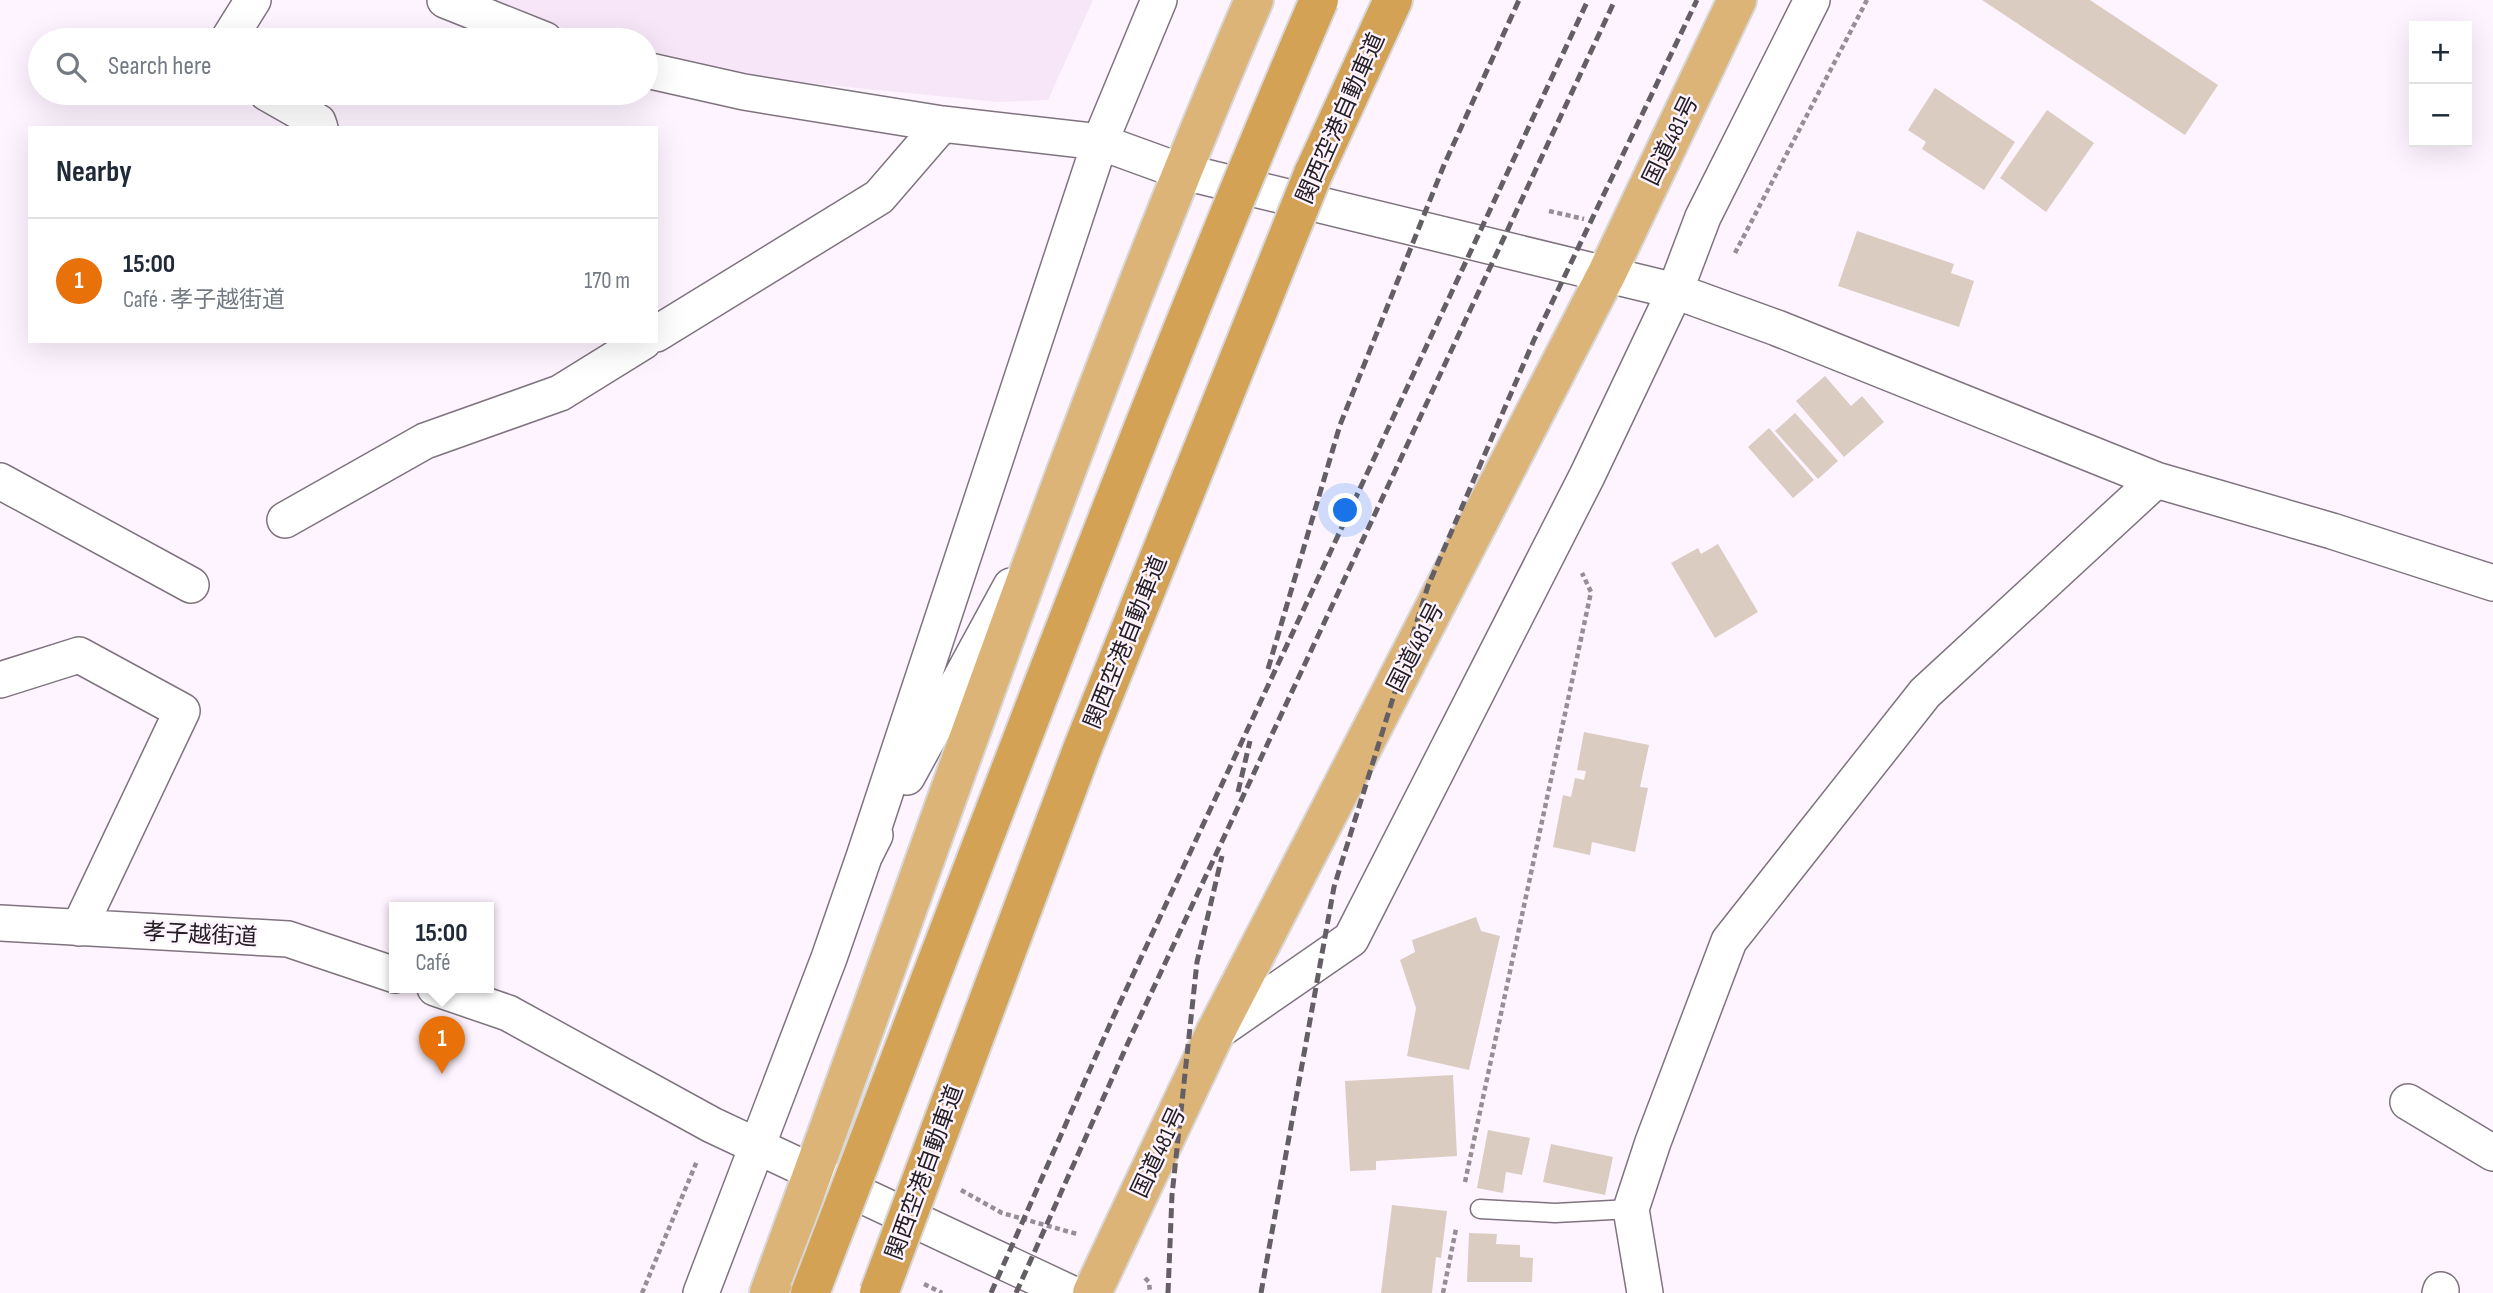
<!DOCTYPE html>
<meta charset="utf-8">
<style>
body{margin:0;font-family:"Sofia Sans Condensed","Noto Sans JP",sans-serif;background:#f2f2f3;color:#1f2937}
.controls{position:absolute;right:21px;top:21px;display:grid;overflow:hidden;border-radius:0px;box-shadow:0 7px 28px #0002}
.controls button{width:63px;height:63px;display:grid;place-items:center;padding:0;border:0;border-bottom:2px solid #e0e1e3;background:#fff;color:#1f2937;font:35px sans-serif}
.you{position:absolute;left:1346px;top:511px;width:24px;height:24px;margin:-18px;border:5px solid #fff;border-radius:50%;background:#1a73e8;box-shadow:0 0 0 10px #1a73e833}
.badge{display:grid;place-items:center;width:46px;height:46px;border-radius:50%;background:#bc2c36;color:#fff;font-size:23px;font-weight:700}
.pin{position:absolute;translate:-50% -58px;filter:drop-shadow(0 2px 4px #0008)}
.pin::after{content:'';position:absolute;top:37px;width:24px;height:21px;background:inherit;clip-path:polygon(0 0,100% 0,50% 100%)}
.popup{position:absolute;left:389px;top:902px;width:105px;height:91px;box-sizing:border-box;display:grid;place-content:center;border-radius:0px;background:#fff;filter:drop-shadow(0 2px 5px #0005);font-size:23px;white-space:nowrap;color:#747a83}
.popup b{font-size:26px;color:#1f2937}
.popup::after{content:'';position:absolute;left:50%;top:100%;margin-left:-14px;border:14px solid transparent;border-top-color:#fff}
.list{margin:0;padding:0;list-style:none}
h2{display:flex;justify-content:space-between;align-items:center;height:91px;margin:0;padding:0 28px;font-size:30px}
h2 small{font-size:23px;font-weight:400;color:#747a83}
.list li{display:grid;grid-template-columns:46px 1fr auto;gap:21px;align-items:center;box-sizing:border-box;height:126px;padding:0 28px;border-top:2px solid #e0e1e3}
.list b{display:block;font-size:26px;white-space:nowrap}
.list p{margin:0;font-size:23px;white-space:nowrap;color:#747a83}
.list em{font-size:23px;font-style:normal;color:#747a83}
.icon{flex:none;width:38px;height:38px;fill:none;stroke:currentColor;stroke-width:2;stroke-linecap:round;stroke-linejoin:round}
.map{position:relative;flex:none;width:2493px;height:1293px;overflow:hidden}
.search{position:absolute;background:#fff;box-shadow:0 7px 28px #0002;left:28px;top:28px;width:630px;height:77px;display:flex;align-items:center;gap:18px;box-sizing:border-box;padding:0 24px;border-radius:38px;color:#747a83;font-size:26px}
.panel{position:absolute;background:#fff;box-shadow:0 7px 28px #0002;left:28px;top:126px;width:630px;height:217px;border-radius:0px}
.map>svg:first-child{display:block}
.built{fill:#f7e5f8}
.building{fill:#dbccc1}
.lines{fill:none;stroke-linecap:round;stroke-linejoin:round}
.service-casing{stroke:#7e737e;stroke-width:21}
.minor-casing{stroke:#7e737e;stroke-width:38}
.trunk-casing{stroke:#d8d7d8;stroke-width:42}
.motorway-casing{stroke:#d8d7d8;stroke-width:42}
.path{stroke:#958e95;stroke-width:4.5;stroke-dasharray:5 3.5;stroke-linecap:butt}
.service{stroke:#fff;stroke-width:18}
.minor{stroke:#fff;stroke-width:35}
.trunk{stroke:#dcb477;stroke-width:38}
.motorway{stroke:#d4a255;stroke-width:38}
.rail{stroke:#645f65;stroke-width:5;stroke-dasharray:10 5;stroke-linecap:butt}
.motorway-bridge-casing{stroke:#d8d7d8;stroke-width:42;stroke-linecap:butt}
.motorway-bridge{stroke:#d4a255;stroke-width:38}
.labels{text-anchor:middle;stroke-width:5;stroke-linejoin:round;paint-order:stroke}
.street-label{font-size:23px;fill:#242024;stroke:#fef4ff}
</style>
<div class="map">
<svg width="2493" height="1293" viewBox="0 0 2493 1293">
<rect width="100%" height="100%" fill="#fef4ff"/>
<path class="built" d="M492 0H1093L1048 100 997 102 778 80 646 50V40H605L554 25Z"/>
<path class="building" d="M1982 0H2090L2218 85 2185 135Z
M1935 88 2015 142 1984 190 1922 149 1926 142 1908 130Z
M2047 110 2094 143 2046 212 2000 178Z
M1857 231 1954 264 1951 273 1974 281 1959 327 1838 286Z
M1825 376 1851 406 1862 396 1884 422 1844 457 1796 401Z
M1795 413 1838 461 1818 479 1775 431Z
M1769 428 1814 480 1793 498 1748 447Z
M1718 544 1758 612 1715 638 1671 563 1698 548 1701 554Z
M1584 732 1649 745 1640 787 1648 788 1635 852 1592 842 1590 855 1553 847 1563 795 1571 797 1575 778 1584 780 1586 771 1577 770Z
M1476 917 1481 931 1500 936 1469 1070 1407 1056 1416 1008 1400 960 1415 952 1412 940Z
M1453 1075 1457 1156 1376 1161V1170L1350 1171 1345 1081Z
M1488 1130 1530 1138 1522 1175 1506 1172 1503 1193 1477 1188Z
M1551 1144 1613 1157 1605 1195 1543 1182Z
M1392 1205 1447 1211 1441 1258 1436 1257 1432 1293H1381Z
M1469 1233 1497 1234 1496 1244 1520 1245V1257L1533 1258 1532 1282H1467Z"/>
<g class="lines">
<g class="service-casing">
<path id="service" d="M1480 1209 1555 1213 1631 1209"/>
</g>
<g class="minor-casing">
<path id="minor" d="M445 0 545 40
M228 40 253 0
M646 70 744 92 942 124 1100 142 1180 171 1675 291 1777 328 2156 480 2332 531 2493 583
M267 93 318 122 320 128
M656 334 879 197 942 124
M0 481 191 585
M285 520 425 441 560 393 644 341
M0 680 79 655 182 711 79 928
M907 777 1011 586
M864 857 1100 142 1159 0
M0 923 288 939 395 975
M435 988 508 1013 712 1125 1070 1293
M1215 1033 1351 939 1587 476 1675 291 1703 217 1812 0
M2408 1102 2493 1153
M701 1293 829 958 864 857 875 835
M1645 1293 1631 1209 1653 1142 1729 941 1925 693 2156 480
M2440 1293 2441 1290"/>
</g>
<g class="trunk-casing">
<path id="trunk" d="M769 1293C928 861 1072 423 1254 0
M1092 1293 1215 1033 1607 273 1737 0"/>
</g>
<g class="motorway-casing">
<path id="motorway" d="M1313 174 1393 0"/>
</g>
<path class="path" d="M1549 211 1584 219
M1735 253 1867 0
M1465 1182 1591 592 1582 573
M961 1190 1002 1213 1077 1234
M1145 1278 1149 1282 1150 1293
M924 1284 942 1293
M642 1293 697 1161
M1443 1293 1456 1229"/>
<use href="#service" class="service"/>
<use href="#minor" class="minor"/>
<use href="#trunk" class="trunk"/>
<use href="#motorway" class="motorway"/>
<path class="rail" d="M1268 669 1340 425 1444 165 1519 0
M1238 792 1250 741
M991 1293 1111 1022 1588 0
M1016 1293 1132 1034 1615 0
M1168 1293 1172 1195 1197 962 1222 856
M1261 1293 1334 887 1428 586 1534 340 1697 0"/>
<g class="motorway-bridge-casing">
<path id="motorway-bridge" d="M810 1293C977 861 1136 426 1319 0
M879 1293 1083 747 1313 174"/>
</g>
<use href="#motorway-bridge" class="motorway-bridge"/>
</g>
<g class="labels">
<g class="street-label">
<text transform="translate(1340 118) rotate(-66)" y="8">関西空港自動車道</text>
<text transform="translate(1670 140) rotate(-64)" y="8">国道481号</text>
<text transform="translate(1125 642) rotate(-68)" y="8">関西空港自動車道</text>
<text transform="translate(1415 647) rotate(-63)" y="8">国道481号</text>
<text transform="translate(200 934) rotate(3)" y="8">孝子越街道</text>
<text transform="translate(1158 1152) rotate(-65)" y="8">国道481号</text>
<text transform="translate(924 1172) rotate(-70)" y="8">関西空港自動車道</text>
</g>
</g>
</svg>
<div class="controls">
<button>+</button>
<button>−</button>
</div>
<div class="you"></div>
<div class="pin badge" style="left:442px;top:1074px;background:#e8710a">1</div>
<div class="popup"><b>15:00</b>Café</div>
<div class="search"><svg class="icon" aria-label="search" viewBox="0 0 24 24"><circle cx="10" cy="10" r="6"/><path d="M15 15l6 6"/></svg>Search here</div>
<section class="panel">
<h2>Nearby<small></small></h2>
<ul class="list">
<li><span class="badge" style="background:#e8710a">1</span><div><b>15:00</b><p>Café · 孝子越街道</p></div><em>170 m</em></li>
</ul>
</section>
</div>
